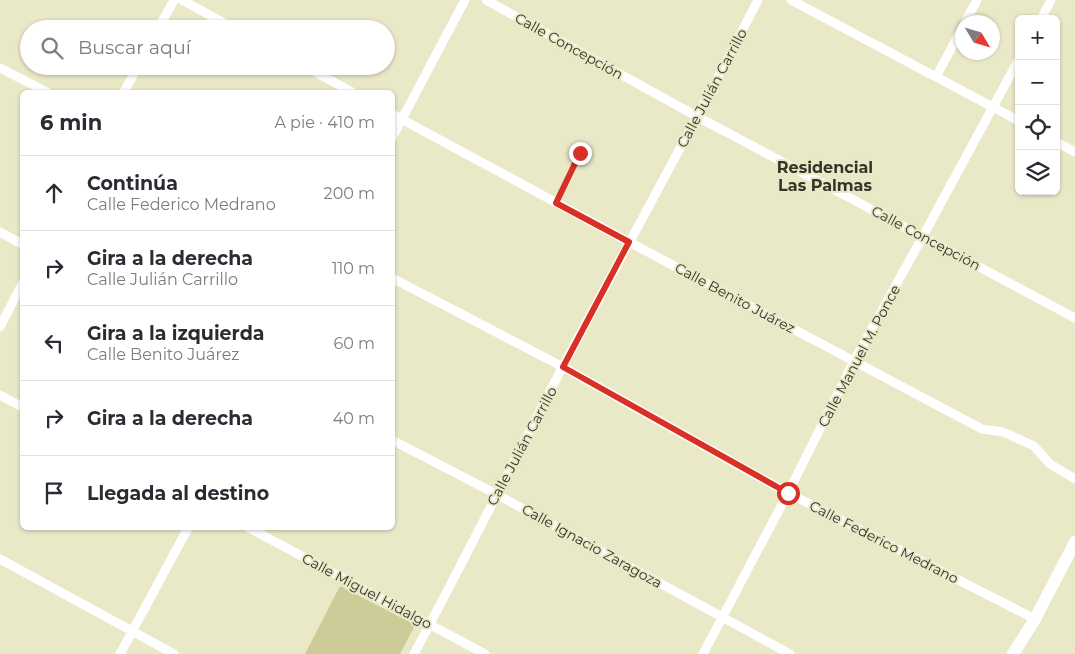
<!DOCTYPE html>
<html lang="es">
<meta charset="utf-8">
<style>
body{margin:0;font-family:Montserrat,sans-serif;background:#f2f2f3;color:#2b2b33}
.controls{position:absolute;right:15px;top:15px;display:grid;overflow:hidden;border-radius:8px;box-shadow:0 1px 4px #0004}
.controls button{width:45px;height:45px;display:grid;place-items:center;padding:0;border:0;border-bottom:1px solid #e1e1e2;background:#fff;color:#2b2b33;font:25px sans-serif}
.compass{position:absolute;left:955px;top:15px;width:45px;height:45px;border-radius:50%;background:#fff;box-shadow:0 1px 4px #0004;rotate:128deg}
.stop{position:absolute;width:15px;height:15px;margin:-11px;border:4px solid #d93025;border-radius:50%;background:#fff}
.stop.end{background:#d93025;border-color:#fff;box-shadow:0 1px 5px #0008}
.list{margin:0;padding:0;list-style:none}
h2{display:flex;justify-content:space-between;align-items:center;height:65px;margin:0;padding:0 20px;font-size:21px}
h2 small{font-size:16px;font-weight:400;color:#7c7c81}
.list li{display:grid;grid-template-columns:32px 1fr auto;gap:15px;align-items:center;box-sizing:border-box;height:75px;padding:0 20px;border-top:1px solid #e1e1e2}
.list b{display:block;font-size:19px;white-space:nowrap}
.list p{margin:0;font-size:16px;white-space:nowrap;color:#7c7c81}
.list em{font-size:16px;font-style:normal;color:#7c7c81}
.icon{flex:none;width:28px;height:28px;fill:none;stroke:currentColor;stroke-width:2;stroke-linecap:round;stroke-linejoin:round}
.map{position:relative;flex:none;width:1075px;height:654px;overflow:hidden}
.search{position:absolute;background:#fff;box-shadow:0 1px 4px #0004;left:20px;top:20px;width:375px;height:55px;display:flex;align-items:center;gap:12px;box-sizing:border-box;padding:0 18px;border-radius:28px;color:#7c7c81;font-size:19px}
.panel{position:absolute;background:#fff;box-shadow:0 1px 4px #0004;left:20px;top:90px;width:375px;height:440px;border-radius:8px}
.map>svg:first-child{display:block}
.green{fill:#cdcb97}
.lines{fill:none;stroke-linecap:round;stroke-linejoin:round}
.lane{stroke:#fff;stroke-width:4.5}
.street{stroke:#fff;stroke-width:9}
.secondary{stroke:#fff;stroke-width:12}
.route{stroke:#d93025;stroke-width:6}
.labels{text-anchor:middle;stroke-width:4;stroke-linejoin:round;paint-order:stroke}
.street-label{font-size:14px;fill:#353428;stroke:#e9e8c7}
.quarter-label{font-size:16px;font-weight:bold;fill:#353428;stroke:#e9e8c7}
</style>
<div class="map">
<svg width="1075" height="654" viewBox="0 0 1075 654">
<rect width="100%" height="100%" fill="#e9e8c7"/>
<path class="green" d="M340 586 415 625 400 654H305Z"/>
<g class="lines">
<path class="lane" d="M556 203 580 153"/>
<path class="street" d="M182 0 235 29
M486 0 698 117 1075 318
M791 0 1019 121
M1041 19 1051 0
M965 22 977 0
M158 29 174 0
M304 66 352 92
M0 68 47 92
M936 77 962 28
M124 92 138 66
M392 114 629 242 982 429 1003 432 1034 446 1050 464 1075 479
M392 138 465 0
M1056 142 1075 152
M0 232 22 244
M392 278 563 367 788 493 1035 619
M0 327 22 284
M0 395 22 407
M392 440 496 494 790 654
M249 528 485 654
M0 559 174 654
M120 654 188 528
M414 654C465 559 513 462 563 366 628 244 695 123 758 0
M703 654 788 493 854 361 923 236 1019 59"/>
<path class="secondary" d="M1013 654 1035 619 1075 542"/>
</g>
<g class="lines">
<path class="route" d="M580 153 556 203 629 242 563 367 788 493"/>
</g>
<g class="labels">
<g class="street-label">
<text transform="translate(569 46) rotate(29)" y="5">Calle Concepción</text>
<text transform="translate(712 88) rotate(-62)" y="5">Calle Julián Carrillo</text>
<text transform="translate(926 238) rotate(28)" y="5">Calle Concepción</text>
<text transform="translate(735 298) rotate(28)" y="5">Calle Benito Juárez</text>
<text transform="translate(859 356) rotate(-62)" y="5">Calle Manuel M. Ponce</text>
<text transform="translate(522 446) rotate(-62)" y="5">Calle Julián Carrillo</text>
<text transform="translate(884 542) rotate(27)" y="5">Calle Federico Medrano</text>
<text transform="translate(592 546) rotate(29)" y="5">Calle Ignacio Zaragoza</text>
<text transform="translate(367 591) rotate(28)" y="5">Calle Miguel Hidalgo</text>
</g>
<g class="quarter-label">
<text x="825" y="173">Residencial<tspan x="825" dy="18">Las Palmas</tspan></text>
</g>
</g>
</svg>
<div class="controls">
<button>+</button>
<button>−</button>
<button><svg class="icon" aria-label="locate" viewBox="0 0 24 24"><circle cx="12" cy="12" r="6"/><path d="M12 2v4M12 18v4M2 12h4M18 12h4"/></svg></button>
<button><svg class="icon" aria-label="layers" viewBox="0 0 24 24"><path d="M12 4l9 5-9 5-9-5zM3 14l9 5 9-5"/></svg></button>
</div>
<svg class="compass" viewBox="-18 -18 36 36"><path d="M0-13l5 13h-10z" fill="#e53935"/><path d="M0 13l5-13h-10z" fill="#7c7c81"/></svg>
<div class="stop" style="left:788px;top:493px"></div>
<div class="stop end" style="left:580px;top:153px"></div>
<div class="search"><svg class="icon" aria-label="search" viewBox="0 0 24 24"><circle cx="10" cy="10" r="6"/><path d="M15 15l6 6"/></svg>Buscar aquí</div>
<section class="panel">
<h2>6 min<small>A pie · 410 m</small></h2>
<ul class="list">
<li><svg class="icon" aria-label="ahead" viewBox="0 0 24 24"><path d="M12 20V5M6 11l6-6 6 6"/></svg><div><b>Continúa</b><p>Calle Federico Medrano</p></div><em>200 m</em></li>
<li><svg class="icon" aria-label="right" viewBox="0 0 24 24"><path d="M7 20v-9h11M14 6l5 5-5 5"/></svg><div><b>Gira a la derecha</b><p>Calle Julián Carrillo</p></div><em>110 m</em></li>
<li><svg class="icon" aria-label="left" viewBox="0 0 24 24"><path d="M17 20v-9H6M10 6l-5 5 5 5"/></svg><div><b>Gira a la izquierda</b><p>Calle Benito Juárez</p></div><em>60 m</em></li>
<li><svg class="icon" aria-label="right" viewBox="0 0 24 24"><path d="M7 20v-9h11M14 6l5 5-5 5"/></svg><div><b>Gira a la derecha</b></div><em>40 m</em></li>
<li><svg class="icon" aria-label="arrive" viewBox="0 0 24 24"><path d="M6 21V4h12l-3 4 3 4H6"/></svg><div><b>Llegada al destino</b></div></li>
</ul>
</section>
</div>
